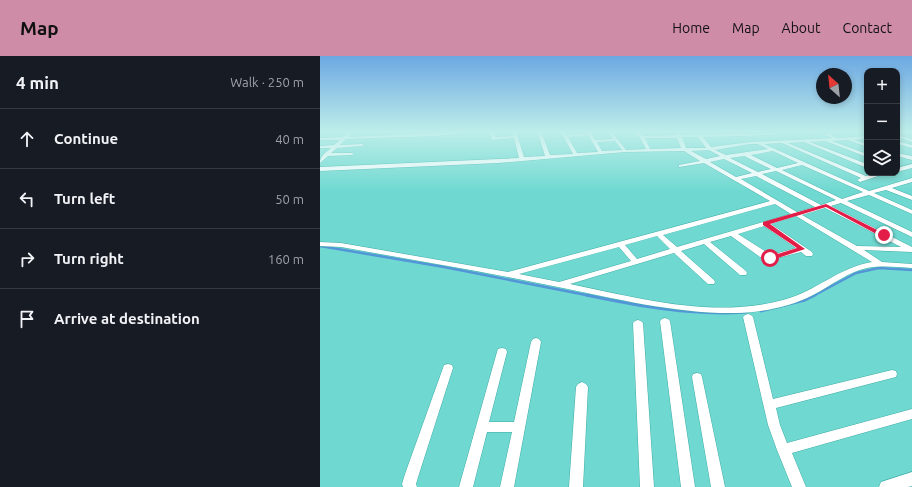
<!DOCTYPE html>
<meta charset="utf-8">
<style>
body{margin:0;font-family:Ubuntu,sans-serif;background:#20242c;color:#f1f3f6}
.controls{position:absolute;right:12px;top:12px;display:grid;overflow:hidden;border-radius:8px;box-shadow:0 2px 6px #0003}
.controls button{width:36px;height:36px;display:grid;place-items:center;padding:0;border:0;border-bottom:1px solid #363941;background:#171b24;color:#f1f3f6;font:20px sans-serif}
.compass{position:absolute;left:496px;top:12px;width:36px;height:36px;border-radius:50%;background:#171b24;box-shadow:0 2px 6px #0003;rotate:333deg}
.stop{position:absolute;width:12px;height:12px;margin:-9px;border:3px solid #e11d48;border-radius:50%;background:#fff}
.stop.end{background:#e11d48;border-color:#fff;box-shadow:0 1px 4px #0008}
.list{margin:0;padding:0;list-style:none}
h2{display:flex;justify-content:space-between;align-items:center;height:52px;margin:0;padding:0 16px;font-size:17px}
h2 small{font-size:13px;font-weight:400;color:#9ea1a6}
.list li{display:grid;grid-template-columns:26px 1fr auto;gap:12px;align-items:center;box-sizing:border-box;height:60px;padding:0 16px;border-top:1px solid #363941}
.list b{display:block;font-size:15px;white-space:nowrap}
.list em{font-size:13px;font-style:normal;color:#9ea1a6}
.icon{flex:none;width:22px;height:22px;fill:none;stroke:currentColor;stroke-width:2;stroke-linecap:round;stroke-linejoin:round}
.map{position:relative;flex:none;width:592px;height:431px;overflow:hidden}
header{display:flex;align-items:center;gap:24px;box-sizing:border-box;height:56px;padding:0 20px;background:#cf8ca6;color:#111}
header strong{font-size:19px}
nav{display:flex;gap:22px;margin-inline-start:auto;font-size:14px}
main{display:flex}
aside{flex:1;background:#171b24}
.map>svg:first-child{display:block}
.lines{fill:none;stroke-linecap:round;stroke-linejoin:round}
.stream-far1{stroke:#5296d8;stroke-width:2.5}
.stream{stroke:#5296d8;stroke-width:3}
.minor-casing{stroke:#3fada6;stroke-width:1}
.minor{fill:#fff;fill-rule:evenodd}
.route{fill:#e11d48}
</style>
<header>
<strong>Map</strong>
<nav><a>Home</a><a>Map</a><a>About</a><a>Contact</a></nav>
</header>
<main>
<aside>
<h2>4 min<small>Walk · 250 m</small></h2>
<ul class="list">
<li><svg class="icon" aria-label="ahead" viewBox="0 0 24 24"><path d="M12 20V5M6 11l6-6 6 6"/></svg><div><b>Continue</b></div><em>40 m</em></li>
<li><svg class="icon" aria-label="left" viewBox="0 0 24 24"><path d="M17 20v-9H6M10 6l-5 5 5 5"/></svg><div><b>Turn left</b></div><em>50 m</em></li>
<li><svg class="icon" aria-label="right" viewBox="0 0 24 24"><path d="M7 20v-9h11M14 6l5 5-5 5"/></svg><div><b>Turn right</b></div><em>160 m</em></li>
<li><svg class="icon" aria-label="arrive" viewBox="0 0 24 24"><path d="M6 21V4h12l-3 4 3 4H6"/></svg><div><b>Arrive at destination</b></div></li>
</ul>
</aside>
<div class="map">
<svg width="592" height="431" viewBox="0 0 592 431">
<rect width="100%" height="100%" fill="#6fd9d1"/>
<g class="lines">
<path class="stream-far1" d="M0 190 124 211 271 240
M493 240 536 217 559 212 592 214"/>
<path class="stream" d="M266 239C319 250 371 260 426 256
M441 255 485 244 495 239"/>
<g class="minor-casing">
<path id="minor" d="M29 75H34L29 81 159 75 157 76 115 80 26 83 20 89 42 88 44 89 42 90 17 92 11 97H32L34 98 32 99 8 100 0 107C0 99 6 97 11 92H0V90L14 89 20 84H0V82L23 81Z
M169 75H173L176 81 193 80 192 75H196L204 101 225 100 217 75H221L230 99 253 98 240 75H244L246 79 267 77 266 75H270L275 84 293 83 287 75H291L306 94 326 93 320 82 312 75H317L323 80 356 79 355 75H359L361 79 452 77 454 78 452 79 383 81 391 91 430 86 512 82 504 79 517 75H524L511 79 517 82 547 80V82L534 84 547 88V91L528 84 512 85 547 98V101L505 85 490 86 547 108V112L484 86 468 87 546 120 558 117H567L540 126 537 124 541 122 462 87 444 88 549 135 592 122V126L572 132 592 140V144L566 134 554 137 592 154V158L549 139 527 145 592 176V181L521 147 511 150 592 191V196L544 194 562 206 592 208V212C577 211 562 209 547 212 527 216 511 230 493 239 470 251 443 256 417 257 356 258 298 243 238 231 166 216 93 204 21 191L0 190V186L21 187 188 216 450 145 384 107 359 111V109L380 105 364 95 305 96 178 107 0 115V111L199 102 194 82 172 84ZM268 79 278 96 257 97 248 81ZM362 81H378L386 92H366ZM325 82H357L361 92 330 93ZM295 85 302 94 282 95 277 86ZM430 88H438L448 93 406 99 395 94ZM389 94 400 100 386 103 371 95ZM453 95 478 107 457 112 431 99ZM424 100 451 113 438 116 410 102ZM404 103 432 117 416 121 390 106ZM482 109 543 136 522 143 462 114ZM456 115 516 144 501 149 442 118ZM436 120 495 151 477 156 421 123ZM455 148 471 158 357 191 343 179ZM505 152 581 191 537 190 482 159ZM476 160 552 206C519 211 495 236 463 244 393 263 319 242 250 228L354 197 388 228H394L395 226 394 224 361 195 384 188 420 219H426L427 217 426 215 390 186 411 180 440 201 450 204 481 196 486 200H492L493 198 492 196 451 168ZM444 170 476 192 451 199 418 178ZM337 180 350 193 317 203 305 189ZM299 191 311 205 239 226 199 218Z
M492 75H500L489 78 487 77Z
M581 75 592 77V79L581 76Z
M577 79 592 83V86L577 81Z
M577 85 592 89V92L577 88Z
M577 97 592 100V104L577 100Z
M592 108V112L577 116V112Z
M428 258 431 259 433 261 453 343 572 314 576 315 577 318 576 321 572 322 456 352 460 369 467 387 592 353V363L472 397 486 431H472L457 394 448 369 423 261 425 259Z
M345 262 348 263 350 265 375 431H361L340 265 342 263Z
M318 264 321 265 323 267 334 431H320L313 267 315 265Z
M216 282 219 283 221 286 194 431H180L192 376H167L153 431H139L177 296 178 293 182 292 186 293 187 296 169 366H194L211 286 213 283Z
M128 308 132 309 133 312 99 418 96 428 97 431H83L82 428 85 418 123 312 124 309Z
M377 317 381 318 382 321 405 431H391L372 321 373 318Z
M262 326 266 328 268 331 263 431H249L256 331 258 328Z
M592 416V430L588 431H559L561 426Z"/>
</g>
<use href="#minor" class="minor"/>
</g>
<linearGradient id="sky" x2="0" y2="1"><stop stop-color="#6ca8e2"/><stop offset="0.56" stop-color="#beeeea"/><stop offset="1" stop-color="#beeeea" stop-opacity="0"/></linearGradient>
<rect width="592" height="135" fill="url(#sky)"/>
<path class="route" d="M506 148 567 179 562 181 506 151 450 168 485 193 452 204H448V201L477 192 443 169V166Z"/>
</svg>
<div class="controls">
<button>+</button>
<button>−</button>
<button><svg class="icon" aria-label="layers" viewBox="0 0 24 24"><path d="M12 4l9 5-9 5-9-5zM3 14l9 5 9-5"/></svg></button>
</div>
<svg class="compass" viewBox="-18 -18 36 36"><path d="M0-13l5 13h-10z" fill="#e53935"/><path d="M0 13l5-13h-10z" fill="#9ea1a6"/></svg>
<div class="stop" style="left:450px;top:202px"></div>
<div class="stop end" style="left:564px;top:179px"></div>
</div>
</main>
